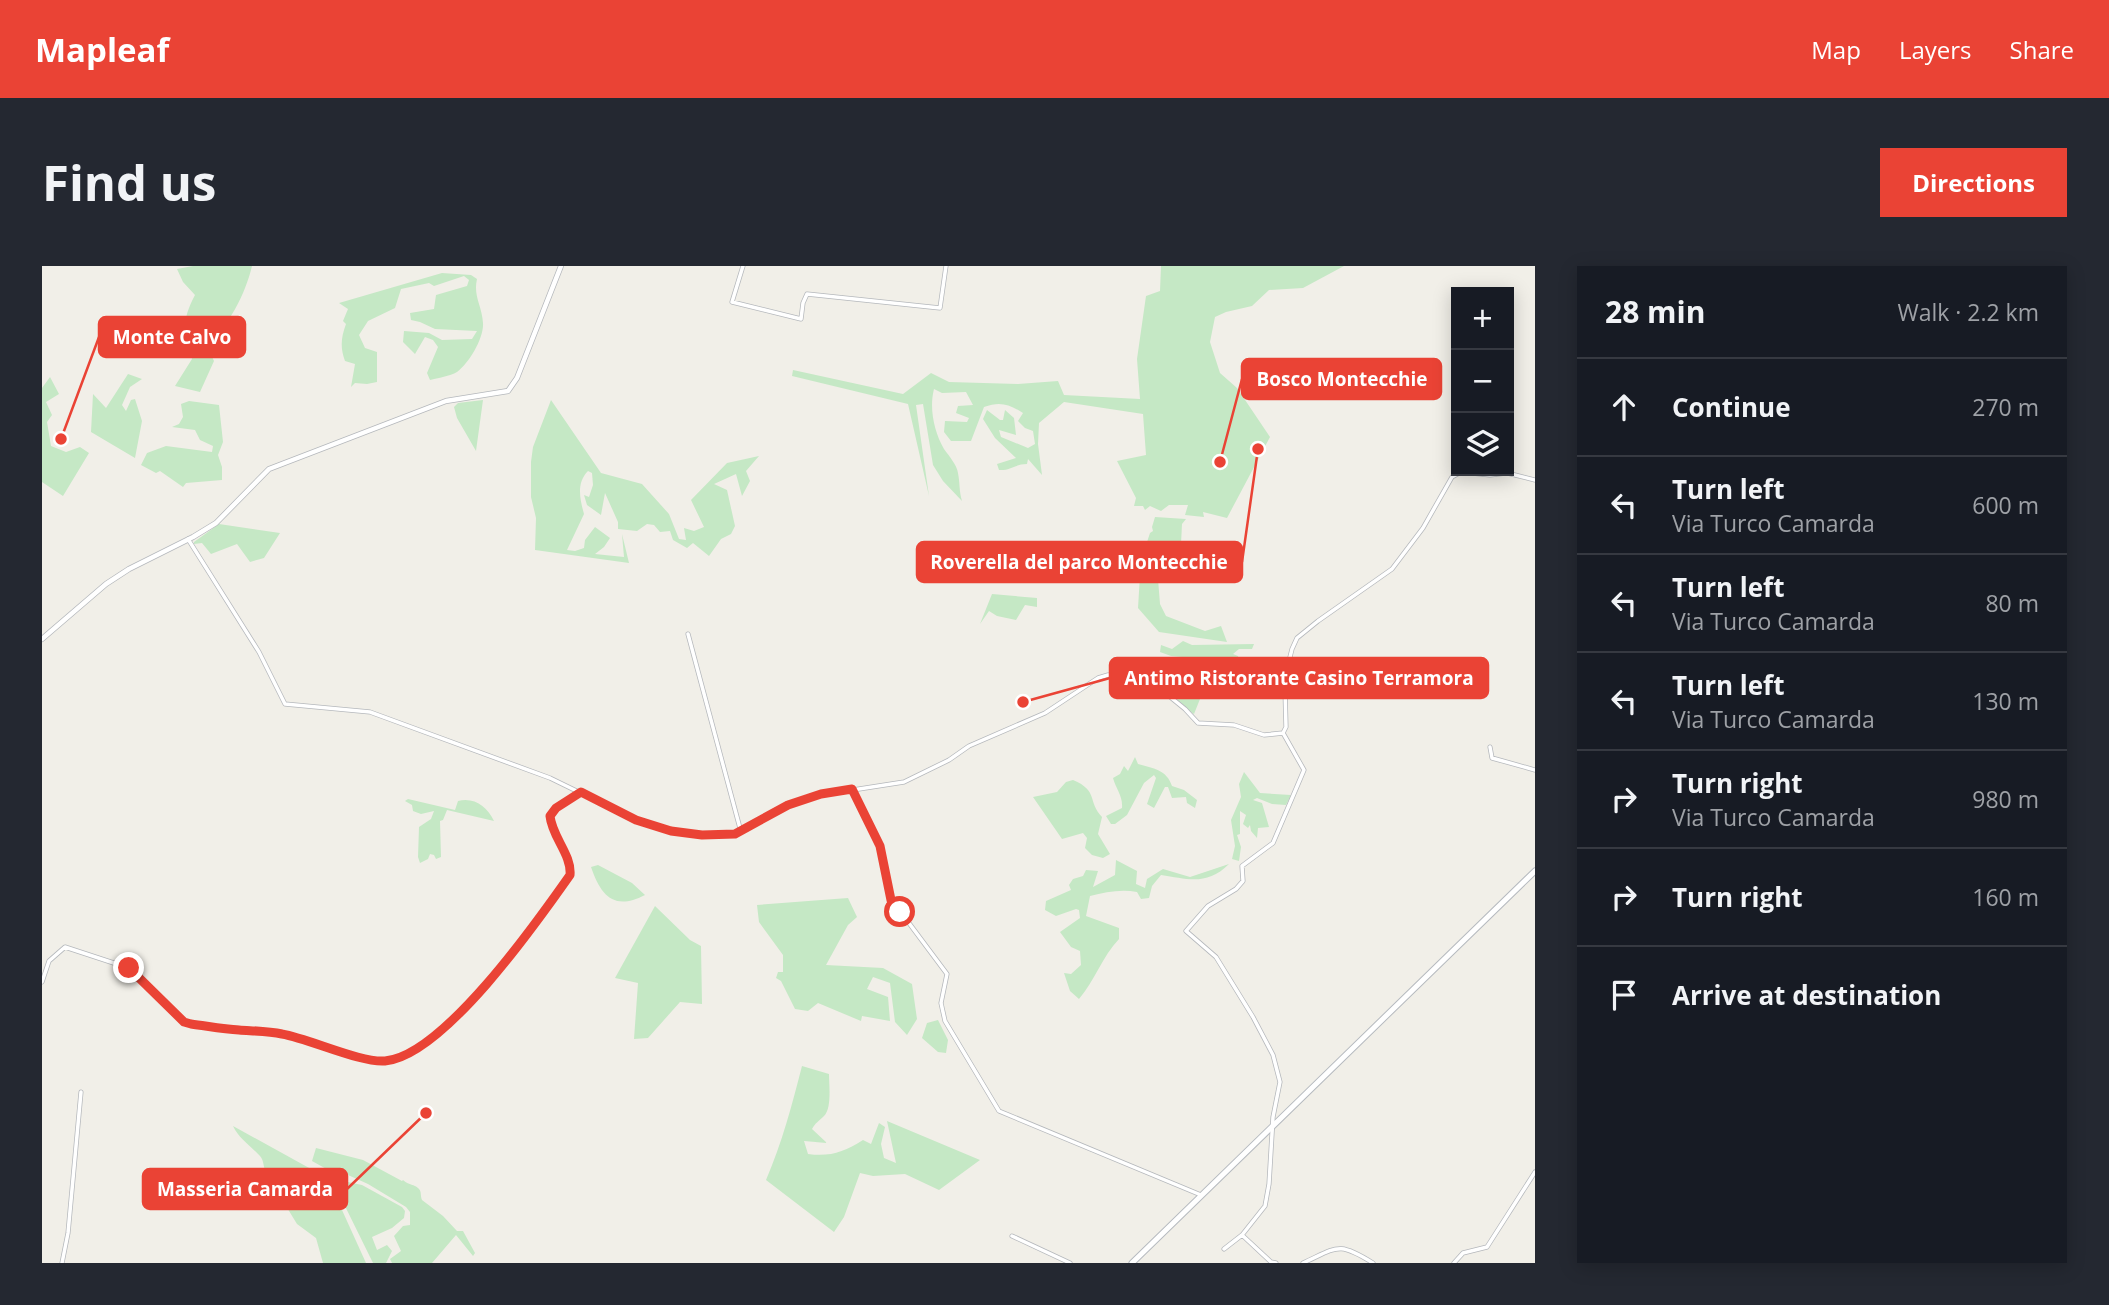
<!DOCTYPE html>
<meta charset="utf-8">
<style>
body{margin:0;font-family:"Open Sans",sans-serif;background:#242831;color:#f1f3f6}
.controls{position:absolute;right:21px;top:21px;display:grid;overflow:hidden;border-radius:0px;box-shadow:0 4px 18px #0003}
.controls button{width:63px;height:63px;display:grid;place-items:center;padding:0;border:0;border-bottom:2px solid #363941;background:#171b24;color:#f1f3f6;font:35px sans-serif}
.stop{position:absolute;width:21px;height:21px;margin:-16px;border:5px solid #ea4335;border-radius:50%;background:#fff}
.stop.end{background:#ea4335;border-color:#fff;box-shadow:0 2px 7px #0008}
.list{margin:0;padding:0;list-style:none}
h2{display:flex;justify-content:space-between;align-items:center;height:91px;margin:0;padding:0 28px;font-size:30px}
h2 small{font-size:23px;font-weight:400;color:#9ea1a6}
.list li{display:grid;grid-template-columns:46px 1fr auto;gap:21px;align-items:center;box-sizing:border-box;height:98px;padding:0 28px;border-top:2px solid #363941}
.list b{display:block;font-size:26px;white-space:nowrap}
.list p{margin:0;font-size:23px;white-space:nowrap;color:#9ea1a6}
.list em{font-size:23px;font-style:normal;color:#9ea1a6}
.icon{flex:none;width:38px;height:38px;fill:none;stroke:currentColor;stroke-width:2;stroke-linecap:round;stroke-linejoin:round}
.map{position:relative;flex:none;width:1493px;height:997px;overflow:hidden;border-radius:0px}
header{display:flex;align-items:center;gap:42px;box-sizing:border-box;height:98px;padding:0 35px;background:#ea4335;color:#fff}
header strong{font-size:33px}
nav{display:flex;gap:38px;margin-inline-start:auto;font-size:24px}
.intro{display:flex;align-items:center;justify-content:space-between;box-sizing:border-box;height:168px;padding:0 42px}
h1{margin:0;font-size:49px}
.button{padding:18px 32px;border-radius:0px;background:#ea4335;color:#fff;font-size:24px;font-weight:700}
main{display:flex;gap:42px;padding:0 42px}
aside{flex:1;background:#171b24;border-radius:0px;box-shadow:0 4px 18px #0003}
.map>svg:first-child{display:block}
.green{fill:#c5e8c5}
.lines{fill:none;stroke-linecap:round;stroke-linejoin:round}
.minor-casing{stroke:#b5b8bc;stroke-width:5}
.tertiary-casing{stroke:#b5b8bc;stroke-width:6}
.secondary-casing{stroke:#b6babf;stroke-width:7}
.minor{stroke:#fff;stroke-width:3.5}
.tertiary{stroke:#fff;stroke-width:4.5}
.secondary{stroke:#fff;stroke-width:5}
.route{stroke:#ea4335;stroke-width:9}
.leader{fill:none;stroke:#ea4335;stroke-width:2.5}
.callout-dot{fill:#ea4335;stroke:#fff;stroke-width:2.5}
.callout{fill:#ea4335;stroke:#ea4335;stroke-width:2.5}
.callout-label{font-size:19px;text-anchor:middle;font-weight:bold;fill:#fff}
</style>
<header>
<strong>Mapleaf</strong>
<nav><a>Map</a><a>Layers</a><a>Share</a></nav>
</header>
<div class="intro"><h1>Find us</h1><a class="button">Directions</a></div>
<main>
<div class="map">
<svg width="1493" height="997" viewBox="0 0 1493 997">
<rect width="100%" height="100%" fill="#f1efe8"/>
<path class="green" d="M151 0H210C203 29 187 59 165 80L172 95 158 126 133 120 150 93C142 64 139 56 153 29L141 16 135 3Z
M1119 0H1302L1261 22 1227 24 1210 40 1184 46 1173 51 1168 76 1178 107 1195 122 1228 171 1185 252 1161 246 1162 251 1143 249 1146 239H1127L1119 245 1108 240 1103 244 1101 240H1092L1094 232 1075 195 1104 189 1101 148 1022 136 997 157 996 178 1000 209 986 193 985 198C973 198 968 205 957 204L955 198 974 192 953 172 941 153 945 144 958 154H961L963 144 972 152 974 169 957 164 959 171 986 182 993 178 991 165 983 162 976 155 981 147C967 138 958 135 942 141L929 175H909L902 166 903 155 925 156 927 152 914 147 916 140 931 139 924 126 900 127 892 123C887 142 892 166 902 183 907 190 915 199 916 207 918 217 917 225 920 235L901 215 891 199 881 138 874 139 887 230 866 138 750 110 751 104 861 128 889 107 907 116 976 118 1016 115 1022 129 1098 133 1095 93 1104 30 1118 25Z
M400 7 429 9 435 13C431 30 440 40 441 57 442 72 427 97 415 106 408 110 396 112 388 114L385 107 396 81 391 74 383 71 373 88 361 76 362 65 387 67 400 74 430 73 435 65 393 63 378 56 369 54 368 47 392 43 394 29 425 20 427 14 422 10 392 20 387 17 359 23 353 42 326 55 317 69 323 82 335 86V116L325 118 313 117 309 121 313 98 303 95C298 81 299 72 304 58L301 55 306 43 297 37Z
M86 108 100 113 88 121 80 139 84 145 89 134 93 133 100 155 93 192 49 166 51 128 64 142Z
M8 111 17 128 4 136 10 149 5 156 9 180 24 186 38 181 47 187 21 230 0 216V122Z
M441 134 434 185 415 152 412 141 416 137Z
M509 134 559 207 600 218 627 248 637 273 644 274 642 262 652 265 662 261 649 234 685 197 717 190 704 205 708 215 700 230 694 208 672 218 685 224 693 260 689 268 679 273 667 290 651 277 645 282 631 274 628 265 618 266 612 259 605 258 595 265 576 263V256L563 227 559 249 545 239 542 229 547 231 551 219 550 207 546 205C534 217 538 233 542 248L525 284 533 285 542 282 543 274 553 261 568 272 562 281 553 288 582 291 580 268 587 297 493 284 494 252 489 231V196L491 181Z
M147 135 177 139 181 176 176 189 180 201V214L144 217 141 221 118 205 114 207 99 199 105 187 124 180 170 186 171 180 158 174 153 164 130 161 137 158 141 151 139 138Z
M1113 251 1144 253 1140 258 1139 278 1145 306 1116 313 1118 338 1124 350 1163 365 1179 360 1185 376 1117 366 1096 342 1099 293 1094 286 1104 279 1108 267 1111 265 1110 261Z
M177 258 238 267 222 292 208 296 195 278 169 288 160 277 152 278V276Z
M950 328 995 332V341L983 339 974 354 955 350 947 345 938 358Z
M1141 375 1150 379 1212 378 1210 383H1197L1191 388 1196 390 1199 403 1182 397 1177 400 1161 402 1162 393 1129 390 1118 386 1119 379 1130 383Z
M1126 398 1137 419H1144L1147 408 1164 406V418L1152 448C1137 436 1109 420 1126 398Z
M1093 491 1096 498C1111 502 1125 504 1130 520L1142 524 1155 534 1153 542 1145 537 1144 531 1130 532 1126 521H1123L1112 542 1105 538 1114 512 1112 509 1102 517 1085 549 1073 558H1069L1064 550 1080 542C1081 530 1074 523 1071 512L1078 508 1082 500 1086 505Z
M1202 506 1218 527 1249 529 1244 539 1230 538 1215 532 1211 534 1220 537 1227 561 1216 562 1215 572 1209 565 1208 559 1206 562 1201 558 1204 549 1198 545V568L1195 569 1199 581 1197 595 1190 593 1193 580 1189 554 1199 531 1197 518Z
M1031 514C1057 525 1045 535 1060 551L1056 568 1068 588 1061 592 1050 589 1043 582 1045 572 1041 567 1020 573 991 531 1015 526 1024 516Z
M366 533 413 544 416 535C433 531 445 541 452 555L405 544 401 554 398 555 399 591 394 593 392 589 388 588 386 593 378 597 376 591 377 561 389 553 392 545 379 548 371 545 370 539 363 535Z
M1074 594 1095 605 1094 618 1103 622 1105 613 1121 603 1148 611 1187 598C1165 620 1146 613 1119 609L1110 620 1107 632 1099 633 1095 626C1079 623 1064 626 1048 630L1044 650 1077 662V673C1060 691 1053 714 1037 733L1028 725 1022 707 1029 708 1039 699 1038 685 1029 681 1018 666 1038 652 1037 644 1034 643 1014 650 1003 644 1004 635 1029 624 1027 619 1031 613 1041 610 1044 604 1056 605 1051 621 1073 609Z
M556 599 590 617 603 629C572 645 559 630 549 601Z
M806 632 815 651 806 659 784 699 841 702 870 718 875 753 865 769 853 756 848 717 831 711 825 723 846 731 848 755 820 750 819 755 776 737 766 745 753 743 739 715 734 712 736 706H741V689L717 656 715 639Z
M613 640 648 674 659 680 660 738 638 736 606 772 592 773 596 717 573 712Z
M896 754 906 774 904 787 896 786 880 772 885 757Z
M760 800 787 808C787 819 790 842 782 850 777 855 773 857 770 863L785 877 762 875 766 888C788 891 802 886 821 874L829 878 837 857 843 861 839 878 842 892 854 897 845 855 938 894 897 924 863 908 831 910 818 907 802 951 792 966 724 914C740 877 750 839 760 800Z
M191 860 278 908 287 912 320 919 360 941 363 945 362 952 350 962 330 971 335 984 345 979 350 985 344 997H331L299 932 295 933 324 997H281L274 972 255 958 244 940C245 925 231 917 224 906 221 901 222 894 218 890 209 880 197 873 191 860Z
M274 882 321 894 360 915 361 914C368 920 372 918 376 922 380 925 378 929 380 934L401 950 415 965H421L433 987 431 990 414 969 390 997H350L348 993 359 985 352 970 361 960 368 959V946L364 941 326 918 306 909 288 905 270 895Z"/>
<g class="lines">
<g class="minor-casing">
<path id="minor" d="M701 0 690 36 759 53 761 37 765 28 898 42 904 0
M146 273 217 386 243 438 328 446 508 512 594 554 629 565 660 569 693 568 746 539 772 530 862 516 907 494 927 480 1003 447 1056 412 1066 409 1100 408 1143 443 1156 457 1192 459 1222 469 1241 467 1244 461 1243 424 1246 399 1250 383 1255 372 1276 355 1350 303 1381 262 1410 211 1419 206 1448 209 1465 207 1493 214
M646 368 699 566
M1448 481 1450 492 1493 504
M811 524 838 580 849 633 905 708 899 737 903 755 957 845 1159 929
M0 716 7 695 23 681 87 702 142 756 149 758C179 762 212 762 240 768 269 773 316 797 343 795 401 791 491 660 525 614 535 599 510 571 508 550L514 542 539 526
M1200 969 1229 996 1234 997
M970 970 1028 997
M1182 983 1200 969 1223 940 1227 918 1231 851 1238 816 1231 789 1211 751 1174 691 1144 665 1166 640 1194 623 1201 615 1200 600 1231 577 1262 504 1241 467
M20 997 26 967 39 826
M1261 997C1296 981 1296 975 1331 997
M1412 997 1421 987 1445 981 1493 906"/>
</g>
<g class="tertiary-casing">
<path id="tertiary" d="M0 373 64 318 87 303 151 271 174 257 227 203 404 135 466 125 475 112 519 0"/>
</g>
<g class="secondary-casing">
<path id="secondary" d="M1090 997 1493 605"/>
</g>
<use href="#minor" class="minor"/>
<use href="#tertiary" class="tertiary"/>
<use href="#secondary" class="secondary"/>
</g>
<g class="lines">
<path class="route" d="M87 702 142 756 149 758C165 760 181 763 197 764 211 765 226 765 240 768 268 773 319 797 343 795 401 790 495 656 528 609 530 589 510 571 508 550L514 542 539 526 594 554 629 565 660 569 693 568 746 539 779 528 810 523 838 580 849 634 858 646"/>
</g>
<path class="leader" d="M19 173L57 71M1178 196L1200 113M1216 183L1200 296M981 436L1068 412M384 847L305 923"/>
<g class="callout-dot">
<circle cx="19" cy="173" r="7"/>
<circle cx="1178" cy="196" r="7"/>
<circle cx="1216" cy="183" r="7"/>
<circle cx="981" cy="436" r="7"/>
<circle cx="384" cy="847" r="7"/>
</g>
<g class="callout">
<rect x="57" y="51" width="146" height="40" rx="7"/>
<rect x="1200" y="93" width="199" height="40" rx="7"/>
<rect x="875" y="276" width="325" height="40" rx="7"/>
<rect x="1068" y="392" width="378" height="40" rx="7"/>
<rect x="101" y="903" width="204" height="40" rx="7"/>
</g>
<g class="callout-label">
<text x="130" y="78">Monte Calvo</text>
<text x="1300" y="120">Bosco Montecchie</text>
<text x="1037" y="303">Roverella del parco Montecchie</text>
<text x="1257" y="419">Antimo Ristorante Casino Terramora</text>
<text x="203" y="930">Masseria Camarda</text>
</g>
</svg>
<div class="controls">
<button>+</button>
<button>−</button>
<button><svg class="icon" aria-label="layers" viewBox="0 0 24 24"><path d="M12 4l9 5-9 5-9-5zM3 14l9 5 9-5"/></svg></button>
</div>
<div class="stop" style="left:858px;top:646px"></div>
<div class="stop end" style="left:87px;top:702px"></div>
</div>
<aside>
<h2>28 min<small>Walk · 2.2 km</small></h2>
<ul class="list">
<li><svg class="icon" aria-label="ahead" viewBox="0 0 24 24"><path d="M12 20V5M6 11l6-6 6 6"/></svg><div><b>Continue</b></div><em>270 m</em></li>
<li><svg class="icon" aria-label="left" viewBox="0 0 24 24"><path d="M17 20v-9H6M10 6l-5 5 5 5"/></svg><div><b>Turn left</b><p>Via Turco Camarda</p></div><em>600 m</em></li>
<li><svg class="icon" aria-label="left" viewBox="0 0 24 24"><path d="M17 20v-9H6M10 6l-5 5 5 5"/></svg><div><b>Turn left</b><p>Via Turco Camarda</p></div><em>80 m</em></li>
<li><svg class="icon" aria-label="left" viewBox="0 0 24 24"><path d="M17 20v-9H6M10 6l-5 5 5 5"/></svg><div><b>Turn left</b><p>Via Turco Camarda</p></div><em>130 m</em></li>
<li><svg class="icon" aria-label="right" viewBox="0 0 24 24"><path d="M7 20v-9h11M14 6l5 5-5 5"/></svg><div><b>Turn right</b><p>Via Turco Camarda</p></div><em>980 m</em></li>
<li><svg class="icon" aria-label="right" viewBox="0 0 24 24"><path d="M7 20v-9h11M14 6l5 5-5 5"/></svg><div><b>Turn right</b></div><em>160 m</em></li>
<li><svg class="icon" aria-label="arrive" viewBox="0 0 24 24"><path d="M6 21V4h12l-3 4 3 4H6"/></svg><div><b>Arrive at destination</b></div></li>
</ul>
</aside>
</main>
